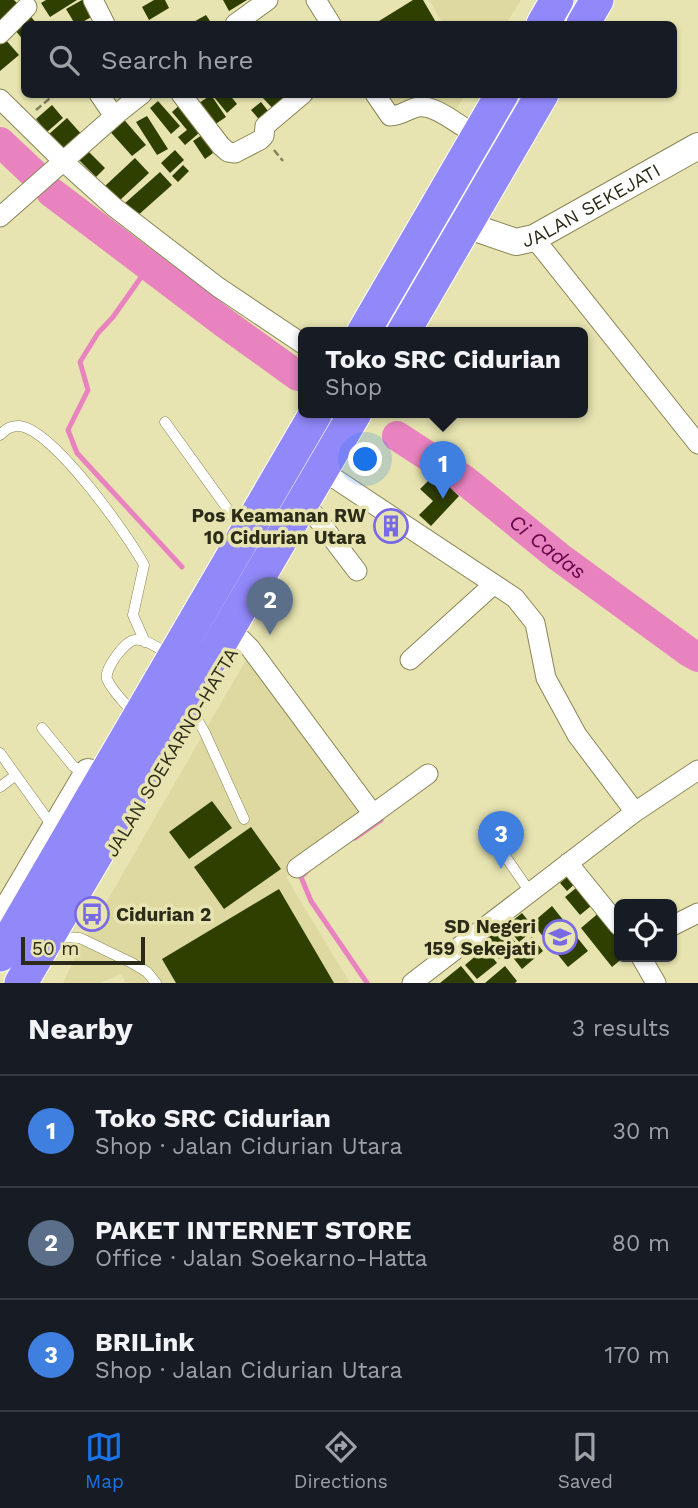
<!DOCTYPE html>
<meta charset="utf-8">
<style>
body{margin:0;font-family:"Work Sans",sans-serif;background:#20242c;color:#f1f3f6}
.controls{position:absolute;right:21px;bottom:21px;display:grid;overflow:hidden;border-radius:10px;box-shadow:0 2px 5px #0004}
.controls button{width:63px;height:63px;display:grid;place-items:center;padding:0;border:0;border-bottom:2px solid #363941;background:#171b24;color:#f1f3f6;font:35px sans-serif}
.scale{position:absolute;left:21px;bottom:18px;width:124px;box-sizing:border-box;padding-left:7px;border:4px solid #2c2b17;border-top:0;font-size:19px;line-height:24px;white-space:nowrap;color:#2c2b17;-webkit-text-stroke:5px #e7e4b1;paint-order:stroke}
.you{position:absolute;left:366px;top:460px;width:24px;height:24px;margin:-18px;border:5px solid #fff;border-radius:50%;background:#1a73e8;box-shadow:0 0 0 10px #1a73e833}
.badge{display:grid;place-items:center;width:46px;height:46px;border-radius:50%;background:#1a73e8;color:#fff;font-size:23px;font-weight:700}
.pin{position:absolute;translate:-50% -58px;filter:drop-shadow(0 2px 4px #0008)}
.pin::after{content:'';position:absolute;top:37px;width:24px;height:21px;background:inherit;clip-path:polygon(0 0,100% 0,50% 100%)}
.popup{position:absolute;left:298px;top:327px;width:290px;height:91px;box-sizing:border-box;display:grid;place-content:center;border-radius:10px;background:#171b24;filter:drop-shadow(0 2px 5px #0005);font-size:23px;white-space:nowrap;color:#9ea1a6}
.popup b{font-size:26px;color:#f1f3f6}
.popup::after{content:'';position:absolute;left:50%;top:100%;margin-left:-14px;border:14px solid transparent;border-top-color:#171b24}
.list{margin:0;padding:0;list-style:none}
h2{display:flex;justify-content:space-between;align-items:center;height:91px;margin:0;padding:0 28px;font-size:30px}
h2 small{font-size:23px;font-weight:400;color:#9ea1a6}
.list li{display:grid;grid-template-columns:46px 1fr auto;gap:21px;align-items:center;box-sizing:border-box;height:112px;padding:0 28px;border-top:2px solid #363941}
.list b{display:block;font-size:26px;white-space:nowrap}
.list p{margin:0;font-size:23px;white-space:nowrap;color:#9ea1a6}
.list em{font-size:23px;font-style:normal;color:#9ea1a6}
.icon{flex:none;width:38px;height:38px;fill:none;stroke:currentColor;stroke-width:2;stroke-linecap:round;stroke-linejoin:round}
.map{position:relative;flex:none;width:698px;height:983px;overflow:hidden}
.search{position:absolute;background:#171b24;box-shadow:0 2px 5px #0004;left:21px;right:21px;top:21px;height:77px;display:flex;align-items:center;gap:18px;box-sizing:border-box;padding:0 24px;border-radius:10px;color:#9ea1a6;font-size:26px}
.sheet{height:427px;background:#171b24}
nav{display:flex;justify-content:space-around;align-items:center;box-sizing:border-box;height:98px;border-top:2px solid #363941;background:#171b24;font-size:19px;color:#9ea1a6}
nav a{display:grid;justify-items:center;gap:4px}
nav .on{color:#1a73e8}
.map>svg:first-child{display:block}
.built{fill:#ddd9a0}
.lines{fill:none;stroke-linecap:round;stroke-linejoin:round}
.stream{stroke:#e883bf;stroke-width:5}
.river{stroke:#e883bf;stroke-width:30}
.building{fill:#2e3f00}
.lane-casing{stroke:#898657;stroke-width:11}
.street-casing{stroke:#898657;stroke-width:21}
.secondary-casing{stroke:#898657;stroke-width:28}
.highway-casing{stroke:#fff;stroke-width:35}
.path{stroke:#83815f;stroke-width:2.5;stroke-dasharray:7 3.5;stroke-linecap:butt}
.lane{stroke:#fff;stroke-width:10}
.street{stroke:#fff;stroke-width:19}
.secondary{stroke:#fff;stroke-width:26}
.highway{stroke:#9188fa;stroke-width:33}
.labels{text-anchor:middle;stroke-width:7;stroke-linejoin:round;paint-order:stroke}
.street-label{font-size:19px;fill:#2c2b17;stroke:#e7e4b1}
.poi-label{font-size:19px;font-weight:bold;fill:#2c2b17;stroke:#e7e4b1;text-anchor:end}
.water-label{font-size:21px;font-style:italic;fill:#620347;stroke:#e7e4b1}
</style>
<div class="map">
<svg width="698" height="983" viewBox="0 0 698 983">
<rect width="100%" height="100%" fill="#e7e4b1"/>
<path class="built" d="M429 0H521L506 24H443Z
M382 95H465L452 116 428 96 390 108Z
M247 658 372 815 286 877 350 983H126L121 974 100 983H63L80 948Z"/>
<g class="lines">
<path class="stream" d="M149 266 113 317 98 333 80 362 88 390 68 430 77 453 182 567
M355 838 381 820 377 815
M307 871 301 877 311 901 367 983"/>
<g class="river">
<path d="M0 142 34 174"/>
<path d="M51 192 223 322 298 376"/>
<path id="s1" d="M397 436 463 479 559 557 689 652 698 657"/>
</g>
</g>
<path class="building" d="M0 0H14L18 4 0 26Z
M46 0H77L50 17 41 3Z
M82 0H84L93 16 79 24H75L66 9Z
M154 0H165L169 8 149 20 142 7Z
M223 0H247L229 11Z
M413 0H423L437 24H381L379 21Z
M27 12 37 24H24V41L11 25Z
M206 15 212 24H190Z
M5 39 19 55 0 71V43Z
M217 94H229L237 104 227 113 214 97Z
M267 94H297L277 113 263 98Z
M211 95 226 117 211 127 196 105Z
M158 101 180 126 171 134 150 108Z
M261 102 272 116 263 124 251 110Z
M182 103 205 128 185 145 178 137 187 130 172 112Z
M52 105 63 118 47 132 36 119Z
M120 115 146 145 132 156 106 127Z
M147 116 168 149 157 155 136 122Z
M67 118 84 137 65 155 48 135Z
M202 135 213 153 205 159 193 141Z
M86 149 105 168 96 177 77 158Z
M175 150 184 160 170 173 161 163Z
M135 158 149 173 119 201 105 186Z
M183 165 189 171 178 182 172 176Z
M160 172 172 185 136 217 124 204Z
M435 474 459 496 431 526 419 515 433 501 420 489Z
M212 801 232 828 189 859 169 832Z
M251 827 281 869 224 909 194 867Z
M572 873 579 880 567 891 560 883Z
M581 884 596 902 580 915 565 897Z
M279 889 334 983H176L162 959Z
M552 906 588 951 568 967 532 923Z
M601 911 619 933V957H624L612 967 581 928Z
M522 913 535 929 519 942 506 926Z
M502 926 517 944 499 959 484 941Z
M532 937 543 951 522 969 511 955Z
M485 948 497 963 477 979 465 965Z
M461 966 475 983H440Z
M505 966 517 981 515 983H485Z"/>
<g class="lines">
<g class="lane-casing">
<path id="lane" d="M165 422 237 522
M0 435C6 429 10 426 19 426 52 428 128 535 144 565L133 615 145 642
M128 707C121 699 111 689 107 679 104 669 125 641 135 640 143 638 155 646 162 650
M194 714 205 733 244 819
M42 728 73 766 85 775
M0 753 53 827
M0 787 16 775
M503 853 530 892
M61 937 80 938 132 963 147 972 156 983"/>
</g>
<g class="street-casing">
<path id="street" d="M93 0 105 24
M316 0 331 24
M235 24 268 0
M0 34 27 7
M99 94 114 116
M181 94 221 146 228 152 235 153 260 140 264 136 265 126 303 94
M375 94 390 116C401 116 408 109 418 107 435 105 454 122 467 129
M0 99 64 162 114 207 218 287 303 344
M0 217 118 113 142 94
M534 238 698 444
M334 478 515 598 535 623 546 678 577 735 635 812
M313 513 357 571
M239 637 250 648 373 814 297 868
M410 660 494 584
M373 814 428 774
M568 863 619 926
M672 926 698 913
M641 957 656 983
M412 983 635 812 698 770"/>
</g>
<g class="secondary-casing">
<g id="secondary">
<path id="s2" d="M481 230 516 242 534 238 698 146"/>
<path d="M0 921 88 772"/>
</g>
</g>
<g class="highway-casing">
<path id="highway" d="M543 24 557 0
M583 24 597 0
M363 333 502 94
M403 333 542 94
M0 955 316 413
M21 983 355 413"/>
</g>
<path class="path" d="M36 110 55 94
M274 150 283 161"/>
<use href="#lane" class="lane"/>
<use href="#street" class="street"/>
<use href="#secondary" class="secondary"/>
<use href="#highway" class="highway"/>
</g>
<defs>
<g id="building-ring" transform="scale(1.75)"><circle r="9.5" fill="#e7e4b1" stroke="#786ae5" stroke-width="1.5"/><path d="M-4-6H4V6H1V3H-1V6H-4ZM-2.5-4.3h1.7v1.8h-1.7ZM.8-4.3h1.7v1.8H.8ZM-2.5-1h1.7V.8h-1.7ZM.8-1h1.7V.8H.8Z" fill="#786ae5"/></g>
<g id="bus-ring" transform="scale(1.75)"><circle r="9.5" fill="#e7e4b1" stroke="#786ae5" stroke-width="1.5"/><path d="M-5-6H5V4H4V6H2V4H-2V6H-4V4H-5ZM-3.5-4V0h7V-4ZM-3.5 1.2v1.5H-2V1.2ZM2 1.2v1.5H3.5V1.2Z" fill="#786ae5"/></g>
<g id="school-ring" transform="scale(1.75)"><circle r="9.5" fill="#e7e4b1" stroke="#786ae5" stroke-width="1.5"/><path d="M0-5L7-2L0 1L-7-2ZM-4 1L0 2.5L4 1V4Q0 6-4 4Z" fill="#786ae5"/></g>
</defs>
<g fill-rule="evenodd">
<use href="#building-ring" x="391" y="526"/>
<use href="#bus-ring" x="92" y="914"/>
<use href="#school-ring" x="560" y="937"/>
</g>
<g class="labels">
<g class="street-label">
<text dy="7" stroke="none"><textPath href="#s2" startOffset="121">JALAN SEKEJATI</textPath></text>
<text transform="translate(171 752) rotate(-59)" y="7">JALAN SOEKARNO-HATTA</text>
</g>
<g class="poi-label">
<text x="366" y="522">Pos Keamanan RW<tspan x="366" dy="22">10 Cidurian Utara</tspan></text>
<text x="116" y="921" text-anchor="start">Cidurian 2</text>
<text x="536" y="933">SD Negeri<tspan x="536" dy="22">159 Sekejati</tspan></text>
</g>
<g class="water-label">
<text dy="7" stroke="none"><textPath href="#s1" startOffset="187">Ci Cadas</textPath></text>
</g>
</g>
</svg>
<div class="controls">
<button><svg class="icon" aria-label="locate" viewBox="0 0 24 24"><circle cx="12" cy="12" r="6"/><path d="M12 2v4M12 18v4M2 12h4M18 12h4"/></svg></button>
</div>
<div class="scale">50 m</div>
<div class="you"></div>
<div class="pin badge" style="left:443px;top:499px;background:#3f7fe0">1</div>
<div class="popup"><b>Toko SRC Cidurian</b>Shop</div>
<div class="pin badge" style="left:270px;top:635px;background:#5c6f8a">2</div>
<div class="pin badge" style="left:501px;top:869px;background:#3f7fe0">3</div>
<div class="search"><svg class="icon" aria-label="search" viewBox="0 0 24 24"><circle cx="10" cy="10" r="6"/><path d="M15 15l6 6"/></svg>Search here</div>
</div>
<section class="sheet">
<h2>Nearby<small>3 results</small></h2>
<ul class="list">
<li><span class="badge" style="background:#3f7fe0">1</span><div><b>Toko SRC Cidurian</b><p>Shop · Jalan Cidurian Utara</p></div><em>30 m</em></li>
<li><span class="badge" style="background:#5c6f8a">2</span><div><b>PAKET INTERNET STORE</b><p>Office · Jalan Soekarno-Hatta</p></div><em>80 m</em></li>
<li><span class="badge" style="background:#3f7fe0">3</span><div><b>BRILink</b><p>Shop · Jalan Cidurian Utara</p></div><em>170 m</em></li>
</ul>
</section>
<nav>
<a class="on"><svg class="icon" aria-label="map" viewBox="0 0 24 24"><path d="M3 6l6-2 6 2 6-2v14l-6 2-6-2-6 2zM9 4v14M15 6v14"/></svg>Map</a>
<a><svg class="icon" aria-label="directions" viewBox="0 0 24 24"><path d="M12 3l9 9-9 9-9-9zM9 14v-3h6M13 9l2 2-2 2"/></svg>Directions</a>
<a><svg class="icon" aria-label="saved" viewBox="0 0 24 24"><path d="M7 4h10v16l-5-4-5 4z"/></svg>Saved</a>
</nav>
